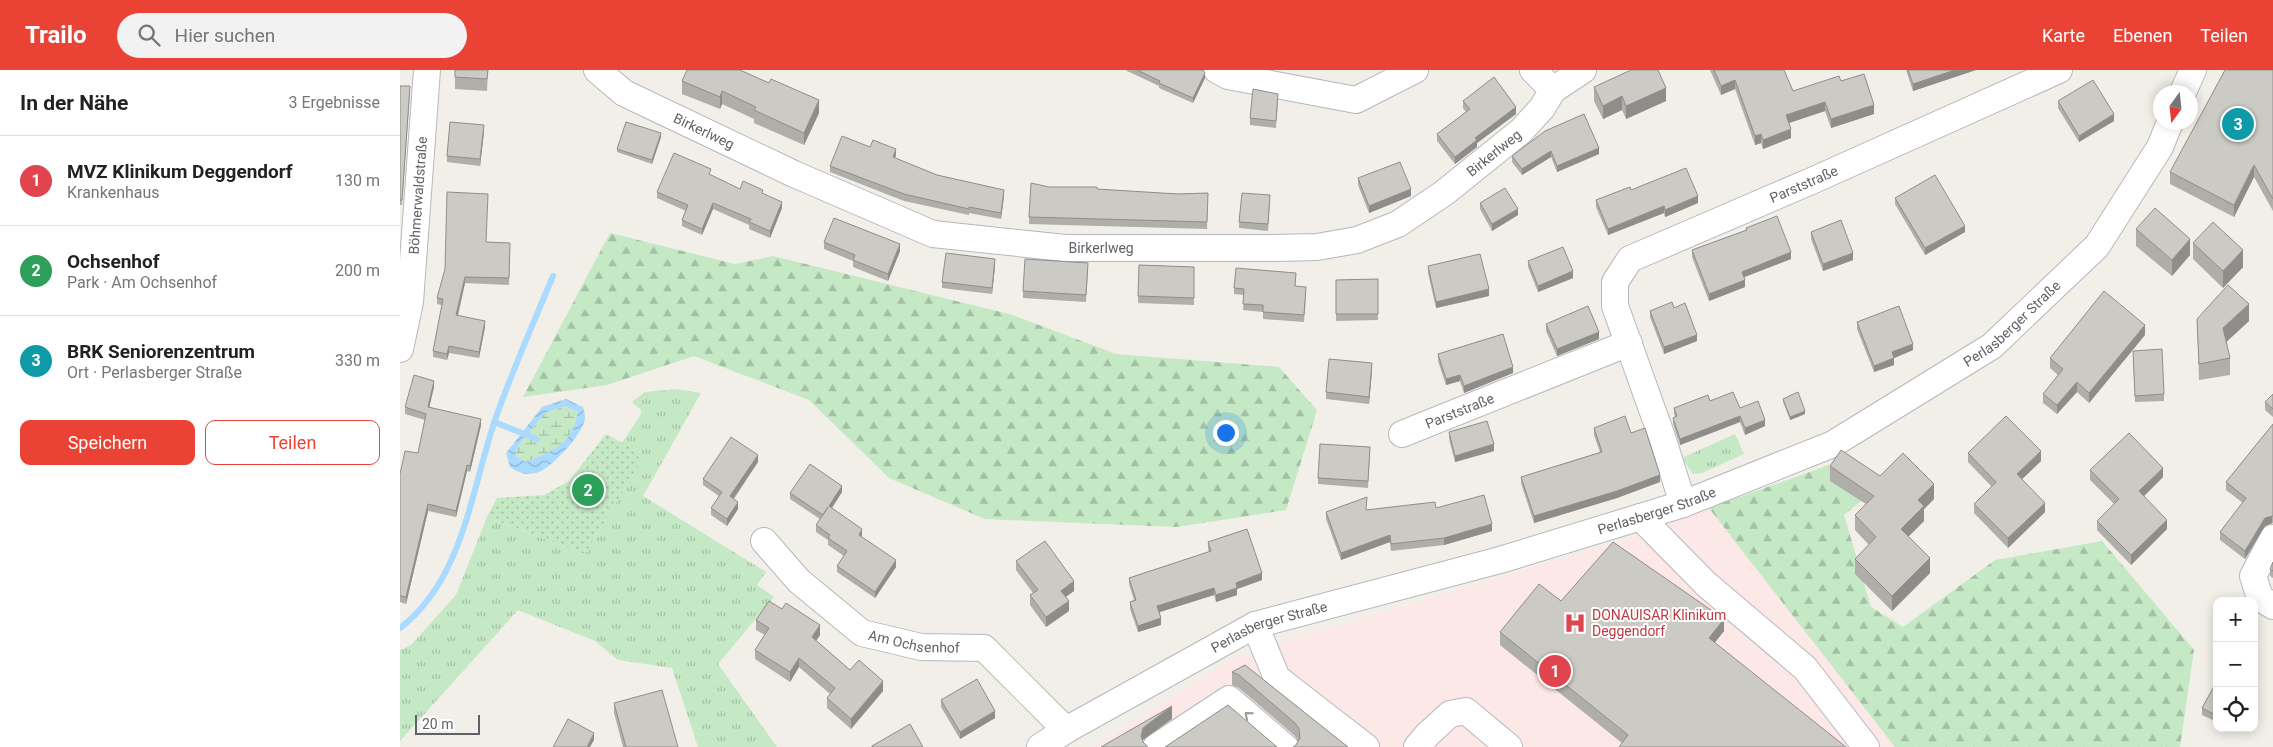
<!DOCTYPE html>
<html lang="de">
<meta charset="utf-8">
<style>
body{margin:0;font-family:Roboto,sans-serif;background:#f2f2f2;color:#222}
.controls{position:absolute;right:15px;bottom:15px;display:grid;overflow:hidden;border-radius:10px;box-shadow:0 2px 12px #0003}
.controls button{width:45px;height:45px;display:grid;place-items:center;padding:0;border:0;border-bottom:1px solid #e0e0e0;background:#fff;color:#222;font:25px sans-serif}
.compass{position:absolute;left:1753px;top:15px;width:45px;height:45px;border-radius:50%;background:#fff;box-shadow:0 2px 12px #0003;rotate:195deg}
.scale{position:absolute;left:15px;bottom:12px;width:65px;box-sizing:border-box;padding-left:5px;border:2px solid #5f6368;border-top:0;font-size:14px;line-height:18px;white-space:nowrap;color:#5f6368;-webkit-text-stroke:4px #fff;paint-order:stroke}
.you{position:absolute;left:825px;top:362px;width:18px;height:18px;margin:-12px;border:4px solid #fff;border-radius:50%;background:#1a73e8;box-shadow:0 0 0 8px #1a73e833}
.badge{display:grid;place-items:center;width:32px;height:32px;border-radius:50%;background:#ea4335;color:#fff;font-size:16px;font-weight:700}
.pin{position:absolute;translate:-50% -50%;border:2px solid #fff;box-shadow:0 1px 5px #0006}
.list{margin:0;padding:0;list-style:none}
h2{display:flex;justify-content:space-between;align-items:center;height:65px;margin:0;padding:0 20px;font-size:21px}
h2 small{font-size:16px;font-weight:400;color:#767676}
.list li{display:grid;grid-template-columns:32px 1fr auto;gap:15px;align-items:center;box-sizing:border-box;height:90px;padding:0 20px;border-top:1px solid #e0e0e0}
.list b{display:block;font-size:19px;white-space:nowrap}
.list p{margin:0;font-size:16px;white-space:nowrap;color:#767676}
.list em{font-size:16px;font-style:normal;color:#767676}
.actions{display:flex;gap:10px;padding:15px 20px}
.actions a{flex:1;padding:11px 0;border:1px solid #ea4335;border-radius:10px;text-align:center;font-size:18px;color:#ea4335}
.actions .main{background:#ea4335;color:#fff}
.icon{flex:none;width:28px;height:28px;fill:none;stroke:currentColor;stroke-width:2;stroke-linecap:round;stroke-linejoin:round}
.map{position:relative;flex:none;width:1873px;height:677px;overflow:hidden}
header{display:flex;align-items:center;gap:30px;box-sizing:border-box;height:70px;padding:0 25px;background:#ea4335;color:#fff}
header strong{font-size:24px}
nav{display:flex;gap:28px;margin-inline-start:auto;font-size:18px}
.search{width:350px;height:45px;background:#f2f2f2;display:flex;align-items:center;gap:12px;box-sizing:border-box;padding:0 18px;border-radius:28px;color:#767676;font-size:19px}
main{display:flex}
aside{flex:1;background:#fff}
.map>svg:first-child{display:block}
.medical{fill:#fce8e6}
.grass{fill:url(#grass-tufts)}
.forest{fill:url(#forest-firs)}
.wetland{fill:url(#wetland-marsh)}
.park{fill:url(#park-dots)}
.water{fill:url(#water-waves);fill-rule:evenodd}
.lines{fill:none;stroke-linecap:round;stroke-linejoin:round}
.stream{stroke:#aadaff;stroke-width:6}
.minor-casing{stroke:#b5b8bc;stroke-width:28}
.minor{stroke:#fff;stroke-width:26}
.wall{fill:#afaea9}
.shaded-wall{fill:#8f8d8a}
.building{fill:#cccac5;stroke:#8f8d8a}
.oneway{stroke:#979a9d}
.labels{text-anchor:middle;stroke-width:4;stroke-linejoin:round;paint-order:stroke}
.street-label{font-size:14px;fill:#5f6368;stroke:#fff}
.health-label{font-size:14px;fill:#be3a42;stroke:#fff;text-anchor:start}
</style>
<header>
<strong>Trailo</strong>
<div class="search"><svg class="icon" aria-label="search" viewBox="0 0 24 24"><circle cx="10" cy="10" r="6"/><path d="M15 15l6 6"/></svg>Hier suchen</div>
<nav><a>Karte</a><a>Ebenen</a><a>Teilen</a></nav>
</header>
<main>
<aside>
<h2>In der Nähe<small>3 Ergebnisse</small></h2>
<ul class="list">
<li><span class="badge" style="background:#e0444e">1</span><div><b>MVZ Klinikum Deggendorf</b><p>Krankenhaus</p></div><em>130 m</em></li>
<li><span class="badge" style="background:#2e9e5b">2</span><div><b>Ochsenhof</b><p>Park · Am Ochsenhof</p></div><em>200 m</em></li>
<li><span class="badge" style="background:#0f9aa8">3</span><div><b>BRK Seniorenzentrum</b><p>Ort · Perlasberger Straße</p></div><em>330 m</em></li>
</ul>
<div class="actions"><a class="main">Speichern</a><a>Teilen</a></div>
</aside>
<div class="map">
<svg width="1873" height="677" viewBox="0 0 1873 677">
<defs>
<pattern id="grass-tufts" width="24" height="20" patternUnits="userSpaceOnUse" patternTransform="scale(1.25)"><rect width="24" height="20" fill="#c5e8c5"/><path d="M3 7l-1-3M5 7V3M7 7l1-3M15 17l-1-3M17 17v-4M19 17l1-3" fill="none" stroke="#a3c0a4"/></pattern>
<pattern id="forest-firs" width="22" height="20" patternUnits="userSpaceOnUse" patternTransform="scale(1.25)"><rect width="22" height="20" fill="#c5e8c5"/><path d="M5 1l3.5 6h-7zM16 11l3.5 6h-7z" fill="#a3c0a4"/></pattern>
<pattern id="wetland-marsh" width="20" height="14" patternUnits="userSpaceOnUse" patternTransform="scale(1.25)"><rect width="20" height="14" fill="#c5e8c5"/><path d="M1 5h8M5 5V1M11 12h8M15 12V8" fill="none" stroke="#a3c0a4"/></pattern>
<pattern id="park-dots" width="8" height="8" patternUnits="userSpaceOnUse" patternTransform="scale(1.25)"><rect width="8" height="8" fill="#c5e8c5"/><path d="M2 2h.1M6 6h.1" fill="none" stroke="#a3c0a4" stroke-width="1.8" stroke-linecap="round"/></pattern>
<pattern id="water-waves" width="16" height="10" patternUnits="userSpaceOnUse" patternTransform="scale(1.25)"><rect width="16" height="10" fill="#aadaff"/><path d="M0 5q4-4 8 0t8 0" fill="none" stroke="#8eb4d2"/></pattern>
</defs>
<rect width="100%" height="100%" fill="#f1efe8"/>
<path class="medical" d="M1309 438 1495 677H695L835 587 1224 470Z"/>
<path class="grass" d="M276 319 301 323 243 426 366 502 357 515 374 527 318 594 377 677H298L272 598 218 590 195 571 118 540 0 671V580L11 575 56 525 87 447 185 484 245 385 222 373 241 344V340L232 332 245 322Z
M1335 364 1344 384 1302 403 1293 404 1282 388Z"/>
<path class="forest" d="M210 163 335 194 373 186 613 245 716 284 879 297 917 340 886 440 776 457 585 449 489 408 409 330 294 286 207 315 123 327Z
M1429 395 1466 427 1444 445 1471 537 1503 557 1595 490 1702 471 1794 580 1780 677H1495L1309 438Z"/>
<path class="wetland" d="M165 336 178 342C172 376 154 380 126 392L115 386 118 376 145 343Z"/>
<path class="park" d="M206 364 245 385 185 484 87 447 97 428 144 425 169 411Z"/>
<path class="water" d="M166 329 183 337C184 340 185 345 185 349 183 364 150 400 136 403 125 406 118 402 110 397L106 383 142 337ZM165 336 178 342C172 375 154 380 126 392L115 386 118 376 145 343Z"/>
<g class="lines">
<path class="stream" d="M94 352 137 369
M0 558C63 510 71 421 95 350 112 301 133 254 153 206"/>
<g class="minor-casing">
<g id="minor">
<path id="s1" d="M197 0 224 23 394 104 533 164 665 178H875L917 177 957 170 998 154 1044 123 1121 61 1142 38 1153 20 1183 0"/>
<path d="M817 0 828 6 956 30 1015 0"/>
<path d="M1133 0 1153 20"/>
<path d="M1783 22 1793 0"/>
<path id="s2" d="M0 279 10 232 27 0"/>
<path id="s3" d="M1002 364 1229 273"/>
<path id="s4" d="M1283 434 1262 367 1215 236V212L1230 189 1416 109 1659 0"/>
<path d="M1240 447 1306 514 1405 598 1466 677"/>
<path d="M1873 468 1853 506 1860 528 1873 536"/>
<path id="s5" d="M364 471 399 511 462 563 521 577 584 578 666 660"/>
<path d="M855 555 877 608 966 677"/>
<path id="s6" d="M640 677 666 660 855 555 1100 490 1283 434 1433 374 1592 276 1697 176 1760 77 1770 52"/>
<path d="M756 677 829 629 885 677"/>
<path d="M1017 677 1027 665 1050 644 1066 641 1109 677"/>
</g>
</g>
<use href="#minor" class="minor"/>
</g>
<path class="wall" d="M55 0H88L87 21 55 19Z
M725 0H803L805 8 793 33 759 18V16Z
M1310 0H1384L1393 21 1441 11 1474 44 1431 58 1425 41 1389 53 1391 68 1363 79 1361 73 1355 75 1335 19 1321 25Z
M1506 0H1576L1513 21Z
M1873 0V141L1854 107 1834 147 1770 114V102Z
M282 11 419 43 404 75 354 53V49L322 34 320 39 282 24Z
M0 16 10 22 2 135H0Z
M1194 17 1266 31 1226 49 1222 40 1203 49 1194 31Z
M878 31 876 58 850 55V48Z
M1063 31 1116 44 1077 73V77L1055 94 1037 71V64L1066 42 1063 38Z
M1658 31 1714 51 1679 72 1658 38Z
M1184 44 1199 84 1157 102 1151 87 1122 105 1112 92V86Z
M84 62 80 96 47 92V86Z
M261 67 252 94 217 82V79Z
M470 77 496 85 495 88 537 105 604 126 601 149 569 143V145L504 131 430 102V96Z
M311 106 340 119 363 124 382 138 370 168 349 159V155L313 139 302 165 282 156V150L286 141 257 128V122Z
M958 108 1011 126 969 143 958 115Z
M649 117 778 124 808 123 807 159 629 154V147Z
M1231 120 1298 133 1265 147 1264 143 1208 165 1196 137V130Z
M1495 128 1565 162 1525 185 1495 134Z
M870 132 868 161 839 158V152Z
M1080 133 1118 145 1092 161 1080 139Z
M1346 158 1391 189 1344 207 1345 217 1309 231 1292 187V180L1346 160Z
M1736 159 1790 185 1772 206 1736 176Z
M1411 162 1453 190 1423 201 1411 169Z
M86 172 110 173 109 215 65 213 58 246 85 257 79 288 49 283 47 290 33 287V281L42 235 37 234V228Z
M424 172 500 181 488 211 453 197V191L424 179Z
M1793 173 1843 197 1823 218 1793 189Z
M1128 191 1173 208 1138 222 1128 197Z
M739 195 794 197V235L738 233Z
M595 196 592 224 542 218V212Z
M1028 196 1089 226 1036 238 1028 203Z
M688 200 686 232 623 228V221Z
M896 209 895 216 906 224 904 252 863 249V242L843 240 844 225 834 224V218Z
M978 209V250L936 251V210Z
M1274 238 1297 271 1264 284 1250 247V241Z
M1797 249 1849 251 1826 272 1830 288V305L1799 310Z
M1457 252 1513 280 1494 288V295L1474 302 1457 259Z
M1146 254 1199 269 1157 286 1146 261Z
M1745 265 1689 333 1677 322 1657 344 1643 333V324L1658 305 1650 298V288Z
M1038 284 1113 303 1064 323 1060 311 1046 315 1038 291Z
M1733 287 1764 324V331L1735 332Z
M972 300 969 334 926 329V322Z
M34 317 29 337 81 355 70 402 67 401 56 447 28 441 6 534 0 532V404L18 383 25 350 5 344V337Z
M1873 324V347L1865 340V332Z
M1383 329 1405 344 1390 350 1383 332Z
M1310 331 1340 338 1365 356 1345 365 1340 352 1280 375 1273 354V348L1275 347 1274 344V338Z
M1873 354V453L1865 456 1845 489 1820 470V462L1843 433 1826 420V412Z
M1194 358 1231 363 1260 412 1217 428 1134 453 1121 413V407L1200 382 1194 365Z
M1049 362 1094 381 1055 392 1049 369Z
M1568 383 1641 391 1622 409 1645 442 1608 478 1574 443V434L1592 417 1568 392Z
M970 384 968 418 918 414V408Z
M358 392 334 429 338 439 327 456 311 445V438L319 426 303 415V409Z
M1430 396 1480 406 1534 429 1524 439V451L1508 467 1530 503 1492 541 1455 504V489L1469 475 1455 460V445L1466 434 1430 411Z
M1690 400 1763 407 1744 426 1767 459 1731 495 1697 460V451L1714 434 1690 410Z
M442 422 432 438 462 466V467L496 497 475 528 437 502V496L444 486 428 475V470L416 462V455L420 449 390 429V423Z
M1036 438 1092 461 1044 475 991 481 990 472 941 490 926 449V442L966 440Z
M808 472 862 510 837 519V525L816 532 814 525 759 542 761 555 738 562 730 539V532L734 530 729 514V508L809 482 808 479Z
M616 491 674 521 666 527 669 541 646 557 630 535V525L633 523 616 500Z
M1873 492V508L1870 506V499Z
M1161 531 1324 561 1315 572 1222 673 1100 575V562Z
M356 550 420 565 416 571 450 600 483 621 451 659 427 638V628L430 624 399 597 390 612 355 589V580L365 565 356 560Z
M845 595 948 677 896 675 898 671 895 666 839 618 832 615V602Z
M1817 611V652L1802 645V638Z
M541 630 595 648 560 669 541 637Z
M214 633 278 677H223L214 643Z"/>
<path class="shaded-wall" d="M1555 0H1576L1513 21V14Z
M805 3V8L793 33V28Z
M1335 10V19L1321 25V16Z
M1266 18V31L1226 49V36Z
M322 21V34L320 39V27Z
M1222 26V40L1203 49V36Z
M419 30V43L404 75V63Z
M1425 32V41L1386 54V45Z
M1474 35V44L1431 58V49Z
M1116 37V44L1077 73V77L1055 94V87L1075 68Z
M1714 44V51L1679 72V66Z
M84 55V62L80 96V89Z
M1391 59V68L1363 79V70Z
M261 63V67L252 94V90Z
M1361 64V73L1355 75V66Z
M1199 78V84L1157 102V96Z
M496 79V85L493 93V87Z
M1151 81V87L1122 105V99Z
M1854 95V107L1834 147V135Z
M1011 119V126L969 143V136Z
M604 120V126L601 149V143Z
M1298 126V133L1265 147V140Z
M382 132V138L370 168V161Z
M313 133V139L302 165V159Z
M1264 136V143L1208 165V159Z
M1118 139V145L1092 161V154Z
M1565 156V162L1525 185V178Z
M1790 169V185L1772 206V190Z
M500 174V181L488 211V204Z
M1843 180V197L1823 218V201Z
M1391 182V189L1342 208V202Z
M1453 183V190L1423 201V194Z
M595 189V196L592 224V218Z
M1173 201V208L1138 222V216Z
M65 207V213L56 252V245Z
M1345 210V217L1309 231V224Z
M1089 219V226L1036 238V232Z
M1849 234V251L1823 275V258Z
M85 251V257L79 288V282Z
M1745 255V265L1689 333V323Z
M1199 262V269L1157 286V279Z
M1297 265V271L1264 284V277Z
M1513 274V280L1492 289V282Z
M49 276V283L47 290V284Z
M1494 288V295L1474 302V296Z
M972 293V300L969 334V327Z
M1113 297V303L1064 323V316Z
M1060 305V311L1046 315V309Z
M34 311V317L28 343V337Z
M1677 312V322L1657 344V335Z
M1405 341V344L1390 350V347Z
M1340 346V352L1280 375V369Z
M81 349V355L70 402V396Z
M1365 350V356L1345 365V358Z
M1094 374V381L1055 392V386Z
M1641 381V391L1617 414V404Z
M358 385V392L330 433V426Z
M67 395V401L56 447V441Z
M1763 398V407L1739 431V421Z
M1260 405V412L1217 428 1134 453V446Z
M1534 414V429L1524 439V451L1501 474V459L1518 430Z
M442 416V422L429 442V436Z
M338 432V439L327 456V449Z
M1645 433V442L1608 478V468Z
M28 434V441L6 534V527Z
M1872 445V453L1865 456 1845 489V481L1865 448Z
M1767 450V459L1731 495V485Z
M1092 454V461L1044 475V468Z
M462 459V466L459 471V465Z
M990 465V472L941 490V483Z
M1530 488V503L1492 541V526Z
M496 490V497L475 528V522Z
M862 503V510L837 519V525L816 532V525L836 513Z
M674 511V521L661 530V521Z
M814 518V525L757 543V536Z
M669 531V541L646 557V547Z
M761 548V555L738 562V556Z
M1324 549V561L1309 580V568Z
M420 555V565L412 577V567Z
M399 588V597L390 612V602Z
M483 611V621L451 659V649Z
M772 636V649L743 670 741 677V666L743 658Z
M595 641V648L560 669V662Z
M194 663V670L190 677H187Z"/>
<path class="building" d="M55 0H88L87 9 55 7Z
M287 0H340L369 13 371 9 419 30 404 63 354 40 356 37 322 21 320 27 282 11Z
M737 0H803L805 3 793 28 759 13 760 11Z
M1231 0H1258L1266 18 1226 36 1222 26 1203 36 1194 17Z
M1314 0H1384L1393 21 1439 6 1441 11 1464 4 1474 35 1431 49 1425 32 1386 45 1391 59 1363 70 1361 64 1355 66 1335 10 1321 16Z
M1508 0H1555L1513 14Z
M1825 0H1873V129L1854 95 1834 135 1770 102Z
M1094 7 1116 37 1075 68 1077 70 1055 87 1037 64 1070 39 1063 31Z
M1693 10 1714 44 1679 66 1658 31Z
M0 16H10L2 130H0Z
M853 19 878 24 876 51 850 48Z
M1184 44 1199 78 1157 96 1151 81 1122 99 1112 86 1145 61Z
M50 52 84 55 80 89 47 86Z
M226 52 261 63 252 90 217 79Z
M442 66 470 77 473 70 496 79 493 87 537 105 604 120 601 143 569 137V139L504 124 430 96Z
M274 83 311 99 309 104 340 119 343 111 363 120 362 123 382 132 370 161 349 152 351 149 313 133 302 159 282 150 288 135 257 122Z
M1000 92 1011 119 969 136 958 108Z
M1286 98 1298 126 1265 140 1264 136 1208 159 1196 130 1230 117 1231 120Z
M1535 105 1565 156 1525 178 1495 128Z
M631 113 649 117H697V119L778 124 808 123 807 152 629 147Z
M1105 118 1118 139 1092 154 1080 133Z
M47 122 88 124 86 172 110 173 109 208 65 207 56 245 85 251 79 282 49 276 47 284 33 281 43 229 37 228 45 199Z
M842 123 870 125 868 154 839 152Z
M1755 138 1790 169 1772 190 1736 159Z
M1377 146 1391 182 1342 202 1345 210 1309 224 1292 180 1347 160 1346 158Z
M434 148 500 174 488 204 453 190 455 185 424 172Z
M1441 150 1453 183 1423 194 1411 162Z
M1813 152 1843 180 1823 201 1793 173Z
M1163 177 1173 201 1138 216 1128 191Z
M546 183 595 189 592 218 542 212Z
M1080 184 1089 219 1036 232 1028 196Z
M625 189 688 193 686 225 623 221Z
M739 195 794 197V228L738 226Z
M836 198 896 203 895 216 906 217 904 245 863 242V235L843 234 844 219 834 218Z
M978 209V244H936V210Z
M1828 215 1849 234 1823 258 1830 288 1799 294 1797 249Z
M1704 221 1745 255 1689 323 1677 312 1657 335 1643 324 1663 299 1650 288Z
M1272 232 1274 238 1285 233 1297 265 1264 277 1250 241Z
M1188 236 1199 262 1157 279 1146 254Z
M1499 236 1513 274 1492 282 1494 288 1474 296 1457 252Z
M1103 264 1113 297 1064 316 1060 305 1046 309 1038 284Z
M1762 279 1764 324 1735 326 1733 281Z
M929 289 972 293 969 327 926 322Z
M14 305 34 311 28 337 81 349 70 396 67 395 56 441 28 434 6 527 0 526V404L5 381 18 383 26 344 5 337Z
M1333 322 1340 338 1358 331 1365 350 1345 358 1340 346 1280 369 1273 348 1277 346 1274 338 1308 325 1310 331Z
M1398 322 1405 341 1390 347 1383 329Z
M1873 324V339L1865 332Z
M1225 346 1231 363 1245 358 1260 405 1217 421 1134 446 1121 407 1202 382 1194 358Z
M1606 346 1641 381 1617 404 1645 433 1608 468 1574 434 1596 412 1568 383Z
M1087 351 1094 374 1055 386 1049 362Z
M1873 354V446L1865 448 1845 481 1820 462 1846 428 1826 412Z
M1729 363 1763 398 1739 421 1767 450 1731 485 1697 451 1719 429 1690 400Z
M331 367 358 385 330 426 338 432 327 449 311 438 322 422 303 409Z
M920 374 970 377 968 411 918 408Z
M1441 380 1480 406 1503 383 1534 414 1518 430 1524 436 1501 459 1530 488 1492 526 1455 489 1476 467 1455 445 1474 426 1430 396Z
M410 394 442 416 429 436 462 459 459 465 496 490 475 522 437 496 447 481 428 468 430 465 416 455 428 437 423 445 390 423Z
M1084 425 1092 454 1044 468 991 474 990 465 941 483 926 442 967 427 966 440 1035 432 1036 438Z
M847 459 862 503 836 513 837 518 816 525 814 518 757 536 761 548 738 556 730 532 736 530 729 508 811 481 808 472Z
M645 471 674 511 661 521 669 531 646 547 630 525 638 520 616 491Z
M1213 472 1324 549 1309 568 1446 677H1219L1228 665 1100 562 1139 514 1161 531Z
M1873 492V501L1870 499Z
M369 531 382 539 386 533 420 555 412 567 450 600 459 590 483 611 451 649 427 628 435 618 399 588 390 602 355 580 369 558 356 550Z
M845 595 948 677H893L896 675 900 668 899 659 895 653 839 605 832 602Z
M577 609 595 641 560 662 541 630Z
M1817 611V646L1802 638Z
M262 620 278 677H226L214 633Z
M828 635 877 677H765Z
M772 636 743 658 741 666 743 672 748 677H701Z
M168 649 194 663 187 677H153Z
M510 654 523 677H472V676Z"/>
<defs><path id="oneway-chevron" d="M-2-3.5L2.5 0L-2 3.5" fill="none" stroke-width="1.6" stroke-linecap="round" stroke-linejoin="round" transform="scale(1.25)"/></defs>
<use class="oneway" href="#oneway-chevron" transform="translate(848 645) rotate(-139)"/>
<defs>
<g id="hospital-bare" transform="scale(1.725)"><path d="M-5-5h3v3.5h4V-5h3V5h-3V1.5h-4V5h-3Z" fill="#e0444e" stroke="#fff" stroke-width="2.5" paint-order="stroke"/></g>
</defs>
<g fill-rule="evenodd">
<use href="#hospital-bare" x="1175" y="553"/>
</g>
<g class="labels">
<g class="street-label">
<text dy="5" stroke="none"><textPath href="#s1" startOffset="124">Birkerlweg</textPath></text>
<text dy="5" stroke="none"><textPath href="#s1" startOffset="964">Birkerlweg</textPath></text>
<text dy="5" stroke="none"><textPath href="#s4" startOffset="450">Parststraße</textPath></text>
<text dy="5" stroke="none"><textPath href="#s2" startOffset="155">Böhmerwaldstraße</textPath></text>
<text dy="5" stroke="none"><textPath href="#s1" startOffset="544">Birkerlweg</textPath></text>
<text dy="5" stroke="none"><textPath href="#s6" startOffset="1070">Perlasberger Straße</textPath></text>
<text dy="5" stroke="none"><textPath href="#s3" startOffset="62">Parststraße</textPath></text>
<text dy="5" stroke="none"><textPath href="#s6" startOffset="665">Perlasberger Straße</textPath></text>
<text dy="5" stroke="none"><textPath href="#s6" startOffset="260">Perlasberger Straße</textPath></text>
<text dy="5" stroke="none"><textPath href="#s5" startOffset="188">Am Ochsenhof</textPath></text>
</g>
<g class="health-label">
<text x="1192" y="550">DONAUISAR Klinikum<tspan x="1192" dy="16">Deggendorf</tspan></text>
</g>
</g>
</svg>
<div class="controls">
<button>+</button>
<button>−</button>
<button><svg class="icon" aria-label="locate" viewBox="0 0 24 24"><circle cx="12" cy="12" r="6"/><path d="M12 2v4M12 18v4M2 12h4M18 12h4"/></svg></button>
</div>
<svg class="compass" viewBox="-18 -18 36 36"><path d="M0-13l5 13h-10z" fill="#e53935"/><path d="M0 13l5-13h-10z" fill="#767676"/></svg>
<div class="scale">20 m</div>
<div class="you"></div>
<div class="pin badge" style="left:1155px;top:601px;background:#e0444e">1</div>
<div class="pin badge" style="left:188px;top:420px;background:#2e9e5b">2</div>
<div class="pin badge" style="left:1838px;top:54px;background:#0f9aa8">3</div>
</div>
</main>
